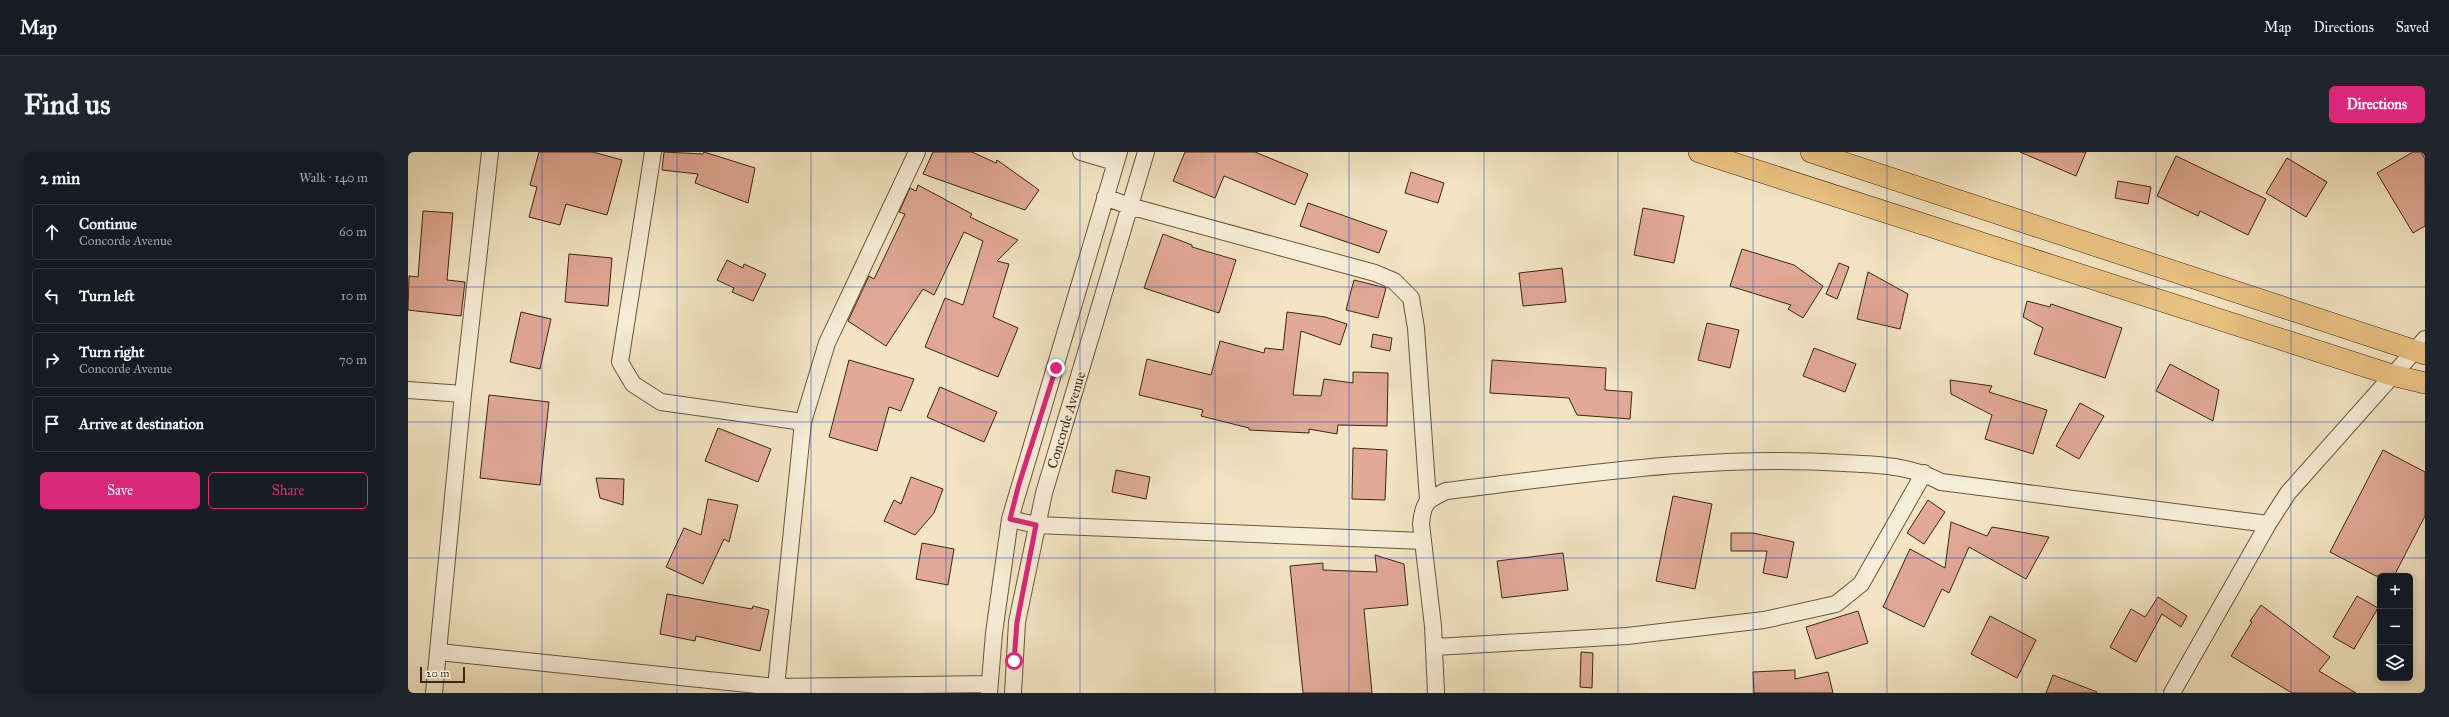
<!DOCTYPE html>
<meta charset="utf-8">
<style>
body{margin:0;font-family:"IM FELL Great Primer",serif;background:#20242c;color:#f1f3f6}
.controls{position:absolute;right:12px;bottom:12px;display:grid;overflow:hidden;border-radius:6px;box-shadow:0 2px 10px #0003}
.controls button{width:36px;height:36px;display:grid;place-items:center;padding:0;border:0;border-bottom:1px solid #363941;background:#171b24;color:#f1f3f6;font:20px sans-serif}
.scale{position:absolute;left:12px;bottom:10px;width:45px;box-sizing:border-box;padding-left:4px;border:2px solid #3e2513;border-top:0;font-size:11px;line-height:14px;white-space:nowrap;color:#3e2513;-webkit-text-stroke:3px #f7eed8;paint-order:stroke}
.stop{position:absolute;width:12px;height:12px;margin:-9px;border:3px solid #db2777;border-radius:50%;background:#fff}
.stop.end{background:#db2777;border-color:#fff;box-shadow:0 1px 4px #0008}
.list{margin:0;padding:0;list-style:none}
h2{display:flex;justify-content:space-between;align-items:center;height:52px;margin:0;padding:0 16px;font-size:17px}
h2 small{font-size:13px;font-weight:400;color:#9ea1a6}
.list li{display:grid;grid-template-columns:26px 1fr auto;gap:12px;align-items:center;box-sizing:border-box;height:56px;margin:0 8px 8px;padding:0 8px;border:1px solid #363941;border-radius:6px}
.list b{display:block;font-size:15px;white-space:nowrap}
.list p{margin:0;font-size:13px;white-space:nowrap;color:#9ea1a6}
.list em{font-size:13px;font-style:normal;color:#9ea1a6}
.actions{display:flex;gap:8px;padding:12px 16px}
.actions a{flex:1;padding:9px 0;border:1px solid #db2777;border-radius:6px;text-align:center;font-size:14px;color:#db2777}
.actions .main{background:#db2777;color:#fff}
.icon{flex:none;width:22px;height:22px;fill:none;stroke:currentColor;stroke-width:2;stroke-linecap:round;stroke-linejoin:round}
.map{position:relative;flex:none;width:2017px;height:541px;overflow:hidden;border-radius:6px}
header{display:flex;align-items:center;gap:24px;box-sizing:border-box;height:56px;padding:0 20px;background:#171b24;border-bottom:1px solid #363941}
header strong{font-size:19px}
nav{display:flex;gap:22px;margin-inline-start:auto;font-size:14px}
.intro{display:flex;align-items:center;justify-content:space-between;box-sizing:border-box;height:96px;padding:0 24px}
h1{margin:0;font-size:28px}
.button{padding:10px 18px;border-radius:6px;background:#db2777;color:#fff;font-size:14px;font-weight:700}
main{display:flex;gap:24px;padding:0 24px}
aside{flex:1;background:#171b24;border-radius:6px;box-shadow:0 2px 10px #0003}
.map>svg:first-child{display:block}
.building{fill:#e1a996;stroke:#3e2513}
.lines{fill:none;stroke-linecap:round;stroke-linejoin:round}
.minor-casing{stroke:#6b553f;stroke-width:18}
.major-casing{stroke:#3e2513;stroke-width:22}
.minor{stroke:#f7eed8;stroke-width:16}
.major{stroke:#eac282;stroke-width:21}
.route{stroke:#db2777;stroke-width:5}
.grid{fill:none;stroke:#1d4ed8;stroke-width:1;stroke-opacity:0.55}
.labels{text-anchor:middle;stroke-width:3.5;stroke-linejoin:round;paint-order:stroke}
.street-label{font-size:14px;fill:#3e2513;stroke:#f7eed8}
</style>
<header>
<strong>Map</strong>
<nav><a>Map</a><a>Directions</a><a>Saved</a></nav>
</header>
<div class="intro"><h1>Find us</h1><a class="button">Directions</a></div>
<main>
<aside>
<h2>2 min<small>Walk · 140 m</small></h2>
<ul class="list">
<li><svg class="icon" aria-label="ahead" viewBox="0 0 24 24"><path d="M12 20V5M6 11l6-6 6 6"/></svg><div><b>Continue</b><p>Concorde Avenue</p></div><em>60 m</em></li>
<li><svg class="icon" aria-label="left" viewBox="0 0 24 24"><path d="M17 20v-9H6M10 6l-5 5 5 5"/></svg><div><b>Turn left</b></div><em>10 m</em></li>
<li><svg class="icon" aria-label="right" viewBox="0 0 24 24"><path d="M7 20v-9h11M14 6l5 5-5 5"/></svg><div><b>Turn right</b><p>Concorde Avenue</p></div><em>70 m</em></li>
<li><svg class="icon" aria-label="arrive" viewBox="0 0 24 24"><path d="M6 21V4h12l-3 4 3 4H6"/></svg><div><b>Arrive at destination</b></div></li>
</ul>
<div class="actions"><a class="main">Save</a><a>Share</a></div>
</aside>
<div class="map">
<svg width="2017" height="541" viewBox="0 0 2017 541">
<rect width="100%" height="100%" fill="#f3e5c3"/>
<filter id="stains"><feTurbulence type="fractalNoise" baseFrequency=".005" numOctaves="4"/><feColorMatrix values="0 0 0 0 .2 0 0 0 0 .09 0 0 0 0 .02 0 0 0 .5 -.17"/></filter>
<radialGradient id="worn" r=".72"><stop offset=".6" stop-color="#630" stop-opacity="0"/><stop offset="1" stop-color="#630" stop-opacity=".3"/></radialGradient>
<path class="building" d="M131 0H185L214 8 199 63 158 52 152 73 121 65 129 35 122 33Z
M256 0 295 2 296 0 347 16 340 51 287 31 290 22 254 18Z
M525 0H564L588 11 589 8 631 38 617 58 515 22Z
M777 0H847L900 22 887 53 816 24 807 46 765 29Z
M1612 0H1678L1668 24Z
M2005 0H2013L2017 7V74L2005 81 1969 21Z
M1768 4 1858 47 1840 83 1792 59 1790 64 1749 44Z
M1879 6 1919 30 1898 65 1858 41Z
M1003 20 1036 31 1030 51 997 41Z
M1710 29 1743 35 1740 52 1707 46Z
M510 33 564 62 562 65 610 88 589 109 601 112 585 165 610 176 590 225 517 195 537 146 555 153 575 89 556 80 526 143 515 137 478 194 440 169 461 124 466 127 497 62 491 60 502 36 508 39Z
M900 51 979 79 971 101 892 74Z
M1235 56 1276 64 1266 111 1226 103Z
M15 59 45 61 39 128 57 130 53 164 0 158 1 124 10 125Z
M755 82 784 93V95L828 108 811 161 736 136Z
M1334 97 1386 113 1415 134 1395 166 1380 157 1383 153 1322 134Z
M161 102 204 106 200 154 157 150Z
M319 108 335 116 336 112 358 122 345 149 324 140 326 136 309 128Z
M1431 111 1441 115 1429 147 1418 142Z
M1154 116 1158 150 1115 154 1111 121Z
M1460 120 1500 142 1492 177 1449 167Z
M946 128 978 136 970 166 938 158Z
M1619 149 1642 155 1643 152 1714 176 1697 226 1626 202 1635 176 1615 165Z
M113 160 143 167 132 217 102 210Z
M879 160 917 165 939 172 932 193 893 179 885 243 913 244 916 227 945 231V220L980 221 979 274 930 273 929 282 901 277V281L841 278V276L793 264 795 258 731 243 739 207 803 223 812 189 856 201 857 196 875 198Z
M1299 171 1331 178 1322 216 1290 208Z
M965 182 984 186 982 199 963 195Z
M1406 196 1448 212 1437 240 1395 224Z
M441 208 506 227 493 259 481 255 469 299 421 285Z
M1084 208 1198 216 1197 238 1224 240 1222 267 1169 263 1161 246 1082 241Z
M1762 212 1811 238 1805 269 1748 239Z
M1542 228 1584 234 1581 240 1639 258 1625 302 1577 287 1584 263 1543 242Z
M532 235 589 260 576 290 519 265Z
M81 243 141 250 132 333 72 326Z
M1672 251 1696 264 1671 307 1648 294Z
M310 276 363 297 350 330 297 309Z
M945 296 979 298 977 348 944 347Z
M1975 298 2017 320V364L1986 424H1968L1922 400Z
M708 318 742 325 738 347 704 340Z
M503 325 535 337 526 361 507 383 476 369 486 348 493 352Z
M188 326 216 327 215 353 192 346Z
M1265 344 1304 352 1287 437 1248 429Z
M300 347 330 353 321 390 316 387 295 432 258 415 276 376 293 383Z
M1520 348 1537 360 1516 392 1499 381Z
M1543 370 1579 384 1584 375 1641 385 1618 427 1561 395 1541 441 1534 437 1516 475 1475 455 1502 397 1537 416Z
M1323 381H1345L1386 390 1379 426 1355 421 1359 399H1323Z
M514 391 546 397 540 433 508 427Z
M1155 401 1160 438 1094 446 1089 409Z
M967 403 996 412 1000 453 956 457 964 541H895L882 414 915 411V418L969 420Z
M259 442 344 457 345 454 361 458 352 499 288 484 287 489 252 482Z
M1949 444 1970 456 1946 497 1925 485Z
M1750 445 1779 464 1773 475 1754 462 1728 510 1702 495 1723 457 1737 465Z
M1853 453 1922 505 1911 519 1948 541H1884L1823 504 1844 470 1842 469Z
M1450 459 1460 491 1408 507 1398 475Z
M1582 464 1628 488 1609 526 1563 502Z
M1173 500 1185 501 1184 536 1172 535Z
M1387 518V527L1420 520 1425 541H1346L1345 520Z
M1645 523 1689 540V541H1638Z"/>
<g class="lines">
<g class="minor-casing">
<path id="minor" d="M245 0 212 210 225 232 253 250 395 270
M673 0 707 10
M697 45 721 54 967 121 986 129 1003 146 1008 176 1020 348
M0 238 55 242
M602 367 628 373 1015 389
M1027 495 1219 484 1356 468 1428 452 1453 432 1516 321
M31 500 368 535 581 532
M368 535 395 270 419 191 509 0
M26 541 55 242 82 0
M581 541 586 481 602 367 711 0
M605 541 609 470 636 341 738 0
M1028 541 1025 474 1013 372C1015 350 1019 348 1038 339 1170 323 1302 302 1436 311 1470 313 1502 313 1533 330L1860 372
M1764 541 1860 372 1880 341 2017 187"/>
</g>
<g class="major-casing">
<path id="major" d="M1291 0 1984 223 2017 231
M1403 0 2017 202"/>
</g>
<use href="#minor" class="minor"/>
<use href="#major" class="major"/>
</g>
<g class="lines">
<path class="route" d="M606 509 609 470 628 373 602 367 611 332 648 216"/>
</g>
<path class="grid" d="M134 0V541M269 0V541M403 0V541M538 0V541M672 0V541M807 0V541M941 0V541M1076 0V541M1210 0V541M1345 0V541M1479 0V541M1614 0V541M1748 0V541M1883 0V541M0 135H2017M0 270H2017M0 406H2017"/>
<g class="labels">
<g class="street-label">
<text transform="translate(658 268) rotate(-73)" y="5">Concorde Avenue</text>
</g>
</g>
<rect width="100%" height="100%" filter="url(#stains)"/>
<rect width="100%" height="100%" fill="url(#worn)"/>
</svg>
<div class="controls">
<button>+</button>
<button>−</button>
<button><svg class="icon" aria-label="layers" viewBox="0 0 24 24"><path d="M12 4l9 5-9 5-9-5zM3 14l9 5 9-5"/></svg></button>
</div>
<div class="scale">20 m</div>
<div class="stop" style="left:606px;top:509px"></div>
<div class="stop end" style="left:648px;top:216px"></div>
</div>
</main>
